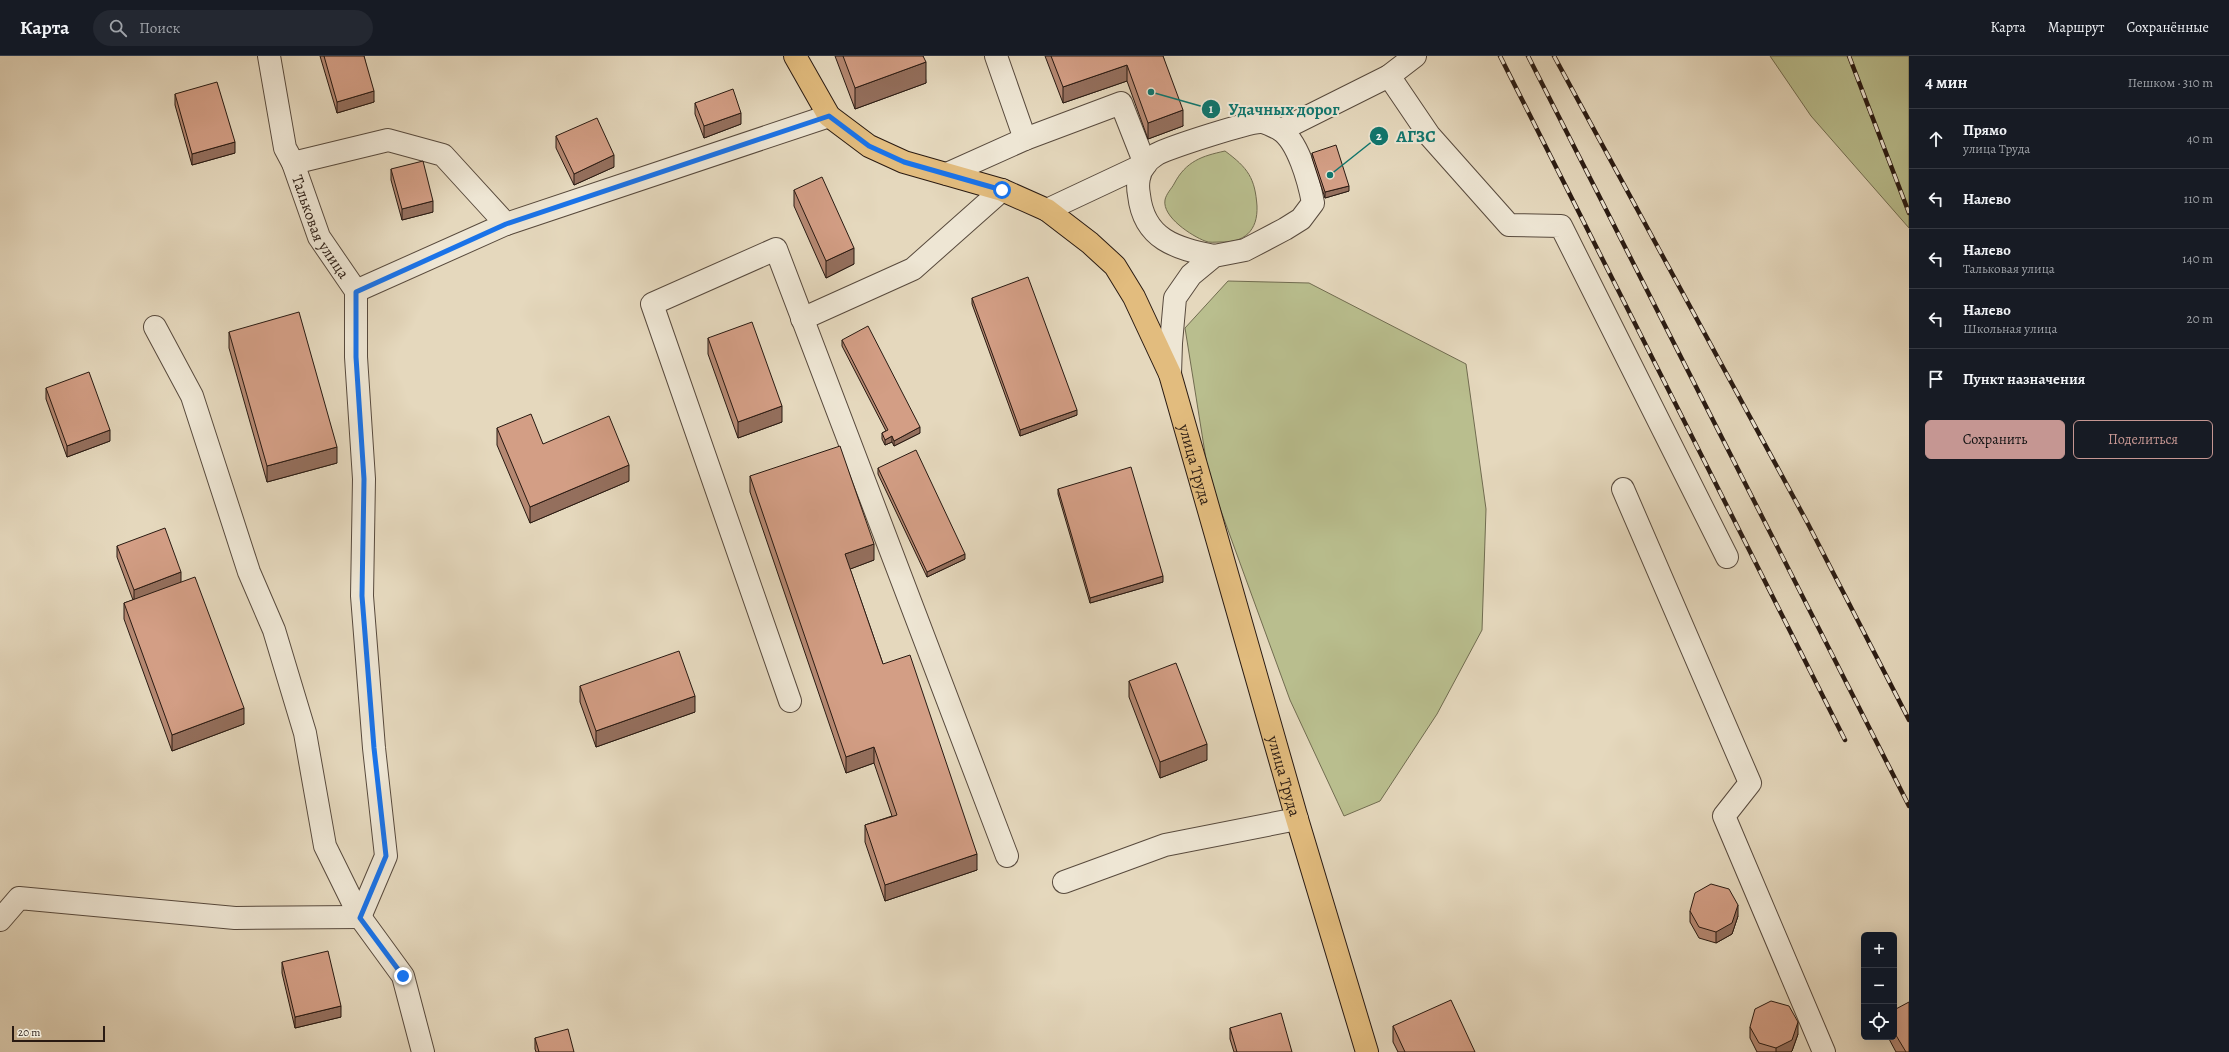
<!DOCTYPE html>
<html lang="ru">
<meta charset="utf-8">
<style>
body{margin:0;font-family:Alegreya,serif;background:#242831;color:#f1f3f6}
.controls{position:absolute;right:12px;bottom:12px;display:grid;overflow:hidden;border-radius:6px;box-shadow:0 4px 16px #0002}
.controls button{width:36px;height:36px;display:grid;place-items:center;padding:0;border:0;border-bottom:1px solid #363941;background:#171b24;color:#f1f3f6;font:20px sans-serif}
.scale{position:absolute;left:12px;bottom:10px;width:93px;box-sizing:border-box;padding-left:4px;border:2px solid #291a12;border-top:0;font-size:11px;line-height:14px;white-space:nowrap;color:#291a12;-webkit-text-stroke:3px #eee6d4;paint-order:stroke}
.stop{position:absolute;width:12px;height:12px;margin:-9px;border:3px solid #1a73e8;border-radius:50%;background:#fff}
.stop.end{background:#1a73e8;border-color:#fff;box-shadow:0 1px 4px #0008}
.list{margin:0;padding:0;list-style:none}
h2{display:flex;justify-content:space-between;align-items:center;height:52px;margin:0;padding:0 16px;font-size:17px}
h2 small{font-size:13px;font-weight:400;color:#9ea1a6}
.list li{display:grid;grid-template-columns:26px 1fr auto;gap:12px;align-items:center;box-sizing:border-box;height:60px;padding:0 16px;border-top:1px solid #363941}
.list b{display:block;font-size:15px;white-space:nowrap}
.list p{margin:0;font-size:13px;white-space:nowrap;color:#9ea1a6}
.list em{font-size:13px;font-style:normal;color:#9ea1a6}
.actions{display:flex;gap:8px;padding:12px 16px}
.actions a{flex:1;padding:9px 0;border:1px solid #c59692;border-radius:6px;text-align:center;font-size:14px;color:#c59692}
.actions .main{background:#c59692;color:#111}
.icon{flex:none;width:22px;height:22px;fill:none;stroke:currentColor;stroke-width:2;stroke-linecap:round;stroke-linejoin:round}
.map{position:relative;flex:none;width:1909px;height:996px;overflow:hidden}
header{display:flex;align-items:center;gap:24px;box-sizing:border-box;height:56px;padding:0 20px;background:#171b24;border-bottom:1px solid #363941}
header strong{font-size:19px}
nav{display:flex;gap:22px;margin-inline-start:auto;font-size:14px}
.search{width:280px;height:36px;background:#242831;display:flex;align-items:center;gap:10px;box-sizing:border-box;padding:0 14px;border-radius:22px;color:#9ea1a6;font-size:15px}
main{display:flex}
aside{flex:1;background:#171b24}
.map>svg:first-child{display:block}
.green{fill:#b9be8e;stroke:#716c50}
.lines{fill:none;stroke-linecap:round;stroke-linejoin:round}
.minor-casing{stroke:#584a3d;stroke-width:24}
.major-casing{stroke:#291a12;stroke-width:24}
.minor{stroke:#eee6d4;stroke-width:22}
.major{stroke:#e2bc7e;stroke-width:22}
.rail-casing{stroke:#291a12;stroke-width:4.5}
.rail{stroke:#eee6d4;stroke-width:3;stroke-dasharray:9;stroke-linecap:butt}
.wall{fill:#b58872;stroke:#291a12}
.shaded-wall{fill:#946f5d;stroke:#291a12}
.building{fill:#d39e85;stroke:#291a12}
.route{stroke:#1a73e8;stroke-width:5}
.labels{text-anchor:middle;stroke-width:4;stroke-linejoin:round;paint-order:stroke}
.street-label{font-size:16px;fill:#291a12;stroke:#eee6d4}
.leader{fill:none;stroke:#0f766e;stroke-width:1.5}
.callout-dot{fill:#0f766e;stroke:#eee6d4;stroke-width:1.5}
.mark-label{font-size:12px;text-anchor:middle;font-weight:bold;fill:#fff}
.callout-label{font-size:17px;text-anchor:middle;font-weight:bold;fill:#0f766e;stroke:#eee6d4;stroke-width:4;stroke-linejoin:round;paint-order:stroke}
</style>
<header>
<strong>Карта</strong>
<div class="search"><svg class="icon" aria-label="search" viewBox="0 0 24 24"><circle cx="10" cy="10" r="6"/><path d="M15 15l6 6"/></svg>Поиск</div>
<nav><a>Карта</a><a>Маршрут</a><a>Сохранённые</a></nav>
</header>
<main>
<div class="map">
<svg width="1909" height="996" viewBox="0 0 1909 996">
<rect width="100%" height="100%" fill="#e5d8bd"/>
<filter id="stains"><feTurbulence type="fractalNoise" baseFrequency=".005" numOctaves="4"/><feColorMatrix values="0 0 0 0 .2 0 0 0 0 .09 0 0 0 0 .02 0 0 0 .5 -.17"/></filter>
<radialGradient id="worn" r=".72"><stop offset=".6" stop-color="#630" stop-opacity="0"/><stop offset="1" stop-color="#630" stop-opacity=".3"/></radialGradient>
<path class="green" d="M1770 0H1909V172L1811 60Z
M1225 95C1248 112 1255 122 1257 150 1258 175 1244 187 1220 186 1215 186 1209 187 1205 185 1192 180 1162 161 1165 144 1166 138 1172 132 1174 128 1186 105 1202 100 1225 95Z
M1228 225 1309 227 1466 308 1486 453 1482 574 1437 658 1380 745 1344 760 1290 644 1209 422 1185 272Z"/>
<g class="lines">
<g class="minor-casing">
<g id="minor">
<path id="s1" d="M269 0 285 92 293 107 319 181 356 235V301L364 423 362 540 374 692 386 800 360 861"/>
<path d="M996 0 1025 83"/>
<path d="M1389 20 1429 79 1509 169 1561 170 1727 501"/>
<path d="M1281 74 1389 20 1415 0"/>
<path d="M293 107 388 84 443 99 506 168 829 60"/>
<path d="M947 118 1025 83 1121 47 1145 108 1047 154"/>
<path d="M356 235 506 168"/>
<path d="M802 263 913 213 1002 134"/>
<path d="M155 271 192 340 249 516 274 574 305 677 325 790 360 861 403 920 423 996"/>
<path d="M1170 318 1171 287 1175 242 1191 219 1214 200 1245 194 1285 173 1301 163 1313 147C1309 126 1298 84 1279 73 1275 71 1267 67 1262 66 1250 65 1171 91 1157 98 1154 100 1148 104 1146 108 1138 116 1137 129 1139 139 1144 184 1176 192 1214 200"/>
<path d="M1623 433 1750 727 1724 760 1824 996"/>
<path d="M790 645 652 248 776 193 1007 800"/>
<path d="M1064 826 1165 789 1297 763"/>
<path d="M0 864 19 842 235 862 360 861"/>
</g>
</g>
<g class="major-casing">
<g id="major">
<path id="s2" d="M795 0 829 60 869 90 904 106 1002 134 1047 154 1090 187 1115 210 1134 241 1170 318 1297 763 1367 996"/>
</g>
</g>
<use href="#minor" class="minor"/>
<use href="#major" class="major"/>
<g class="rail-casing">
<path id="rail" d="M1500 0 1845 684
M1528 0 1909 750
M1554 0 1807 466 1909 664
M1849 0 1909 157"/>
</g>
<use href="#rail" class="rail"/>
</g>
<path class="wall" d="M320 0H364L374 46 337 57Z
M835 0H923L926 27 855 53Z
M1045 0H1163L1183 70 1148 83 1127 25 1063 47Z
M175 38 235 97 192 109 175 49Z
M695 47 741 68 704 82 695 58Z
M556 80 614 111 574 129 556 92Z
M1312 97 1349 135 1325 142 1312 102Z
M391 113 433 156 402 164 391 124Z
M794 134 854 208 826 222 794 150Z
M972 242 1077 359 1020 380 972 248Z
M229 276 337 407 267 426 229 292Z
M708 282 782 366 738 382 708 298Z
M842 284 920 377 894 390 892 386 885 389 882 383V377L886 375 842 290Z
M46 332 110 385 67 401 46 343Z
M497 372 543 388 629 425 530 467 497 389Z
M878 412 965 503 927 521 878 418Z
M750 420 874 504 850 513 883 608 977 814 885 845 865 786V769L892 760 874 707 846 717 750 436Z
M1058 433 1163 526 1090 547 1058 438Z
M117 490 181 526 244 668 172 695 124 563V547L133 544 117 501Z
M1129 625 1207 704 1160 722 1129 641Z
M580 630 695 656 596 691 580 646Z
M1690 855 1738 860 1732 878 1716 887 1699 882 1690 866Z
M282 906 341 961 295 972 282 917Z
M1894 954 1909 996H1896L1888 981H1894Z
M1393 970 1475 996H1398L1393 986Z
M1750 971 1798 978 1792 995 1791 996H1757L1750 982Z
M1230 972 1292 996H1234L1230 983Z
M535 982 574 996H536L535 993Z"/>
<path class="shaded-wall" d="M926 6V27L855 53V32Z
M1127 9V25L1063 47V31Z
M374 35V46L337 57V46Z
M1183 54V70L1148 83V67Z
M741 57V68L704 82V70Z
M235 86V97L192 109V98Z
M614 99V111L574 129V118Z
M1349 130V135L1325 142V136Z
M433 145V156L402 164V153Z
M854 192V208L826 222V205Z
M782 350V366L738 382V366Z
M1077 354V359L1020 380V374Z
M920 371V377L894 390V385Z
M110 374V385L67 401V390Z
M892 380V386L885 389V384Z
M337 391V407L267 426V410Z
M629 409V425L530 467V451Z
M874 488V504L845 515V498Z
M965 498V503L927 521V516Z
M181 516V527L134 545V534Z
M1163 520V526L1090 547V542Z
M695 640V656L596 691V675Z
M244 652V668L172 695V679Z
M1207 688V704L1160 722V706Z
M874 691V707L846 717V701Z
M977 798V814L885 845V829Z
M1738 849V860L1732 878 1716 887V876Z
M341 950V961L295 972V961Z
M1798 966V978L1792 995 1791 996H1776V992Z"/>
<path class="building" d="M324 0H364L374 35 337 46Z
M843 0H923L926 6 855 32Z
M1051 0H1163L1183 54 1148 67 1127 9 1063 31Z
M217 26 235 86 192 98 175 38Z
M733 33 741 57 704 70 695 47Z
M597 62 614 99 574 118 556 80Z
M1336 89 1349 130 1325 136 1312 97Z
M423 105 433 145 402 153 391 113Z
M822 121 854 192 826 205 794 134Z
M1028 221 1077 354 1020 374 972 242Z
M299 256 337 391 267 410 229 276Z
M752 266 782 350 738 366 708 282Z
M868 270 920 371 894 385 892 380 885 384 882 377 888 374 842 284Z
M89 316 110 374 67 390 46 332Z
M531 358 543 388 609 360 629 409 530 451 497 372Z
M840 390 874 488 845 498 883 608 910 599 977 798 885 829 865 769 897 759 874 691 846 701 750 420Z
M916 394 965 498 927 516 878 412Z
M1131 411 1163 520 1090 542 1058 433Z
M165 472 181 516 134 534 117 490Z
M195 521 244 652 172 679 124 547Z
M679 595 695 640 596 675 580 630Z
M1176 607 1207 688 1160 706 1129 625Z
M1711 828 1729 833 1738 849 1732 867 1716 876 1699 871 1690 855 1695 837Z
M328 895 341 950 295 961 282 906Z
M1451 944 1475 996H1405L1393 970Z
M1771 945 1789 950 1798 966 1792 984 1776 992 1759 987 1750 971 1755 953Z
M1909 946V996H1906L1894 976V954Z
M1281 957 1292 996H1237L1230 972Z
M568 973 574 996H539L535 982Z"/>
<g class="lines">
<path class="route" d="M403 920 360 862 386 800 374 692 362 540 364 423 356 301V236L506 168 829 60 869 90 904 106 1002 134"/>
</g>
<g class="labels">
<g class="street-label">
<text dy="6" stroke="none"><textPath href="#s1" startOffset="180">Тальковая улица</textPath></text>
<text dy="6" stroke="none"><textPath href="#s2" startOffset="612">улица Труда</textPath></text>
<text dy="6" stroke="none"><textPath href="#s2" startOffset="936">улица Труда</textPath></text>
</g>
</g>
<path class="leader" d="M1151 36L1211 53M1330 119L1379 80"/>
<g class="callout-dot">
<circle cx="1151" cy="36" r="4"/>
<circle cx="1330" cy="119" r="4"/>
<circle cx="1211" cy="53" r="10"/>
<circle cx="1379" cy="80" r="10"/>
</g>
<g class="mark-label">
<text x="1211" y="57">1</text>
<text x="1379" y="84">2</text>
</g>
<g class="callout-label">
<text x="1284" y="59">Удачных дорог</text>
<text x="1416" y="86">АГЗС</text>
</g>
<rect width="100%" height="100%" filter="url(#stains)"/>
<rect width="100%" height="100%" fill="url(#worn)"/>
</svg>
<div class="controls">
<button>+</button>
<button>−</button>
<button><svg class="icon" aria-label="locate" viewBox="0 0 24 24"><circle cx="12" cy="12" r="6"/><path d="M12 2v4M12 18v4M2 12h4M18 12h4"/></svg></button>
</div>
<div class="scale">20 m</div>
<div class="stop" style="left:1002px;top:134px"></div>
<div class="stop end" style="left:403px;top:920px"></div>
</div>
<aside>
<h2>4 мин<small>Пешком · 310 m</small></h2>
<ul class="list">
<li><svg class="icon" aria-label="ahead" viewBox="0 0 24 24"><path d="M12 20V5M6 11l6-6 6 6"/></svg><div><b>Прямо</b><p>улица Труда</p></div><em>40 m</em></li>
<li><svg class="icon" aria-label="left" viewBox="0 0 24 24"><path d="M17 20v-9H6M10 6l-5 5 5 5"/></svg><div><b>Налево</b></div><em>110 m</em></li>
<li><svg class="icon" aria-label="left" viewBox="0 0 24 24"><path d="M17 20v-9H6M10 6l-5 5 5 5"/></svg><div><b>Налево</b><p>Тальковая улица</p></div><em>140 m</em></li>
<li><svg class="icon" aria-label="left" viewBox="0 0 24 24"><path d="M17 20v-9H6M10 6l-5 5 5 5"/></svg><div><b>Налево</b><p>Школьная улица</p></div><em>20 m</em></li>
<li><svg class="icon" aria-label="arrive" viewBox="0 0 24 24"><path d="M6 21V4h12l-3 4 3 4H6"/></svg><div><b>Пункт назначения</b></div></li>
</ul>
<div class="actions"><a class="main">Сохранить</a><a>Поделиться</a></div>
</aside>
</main>
